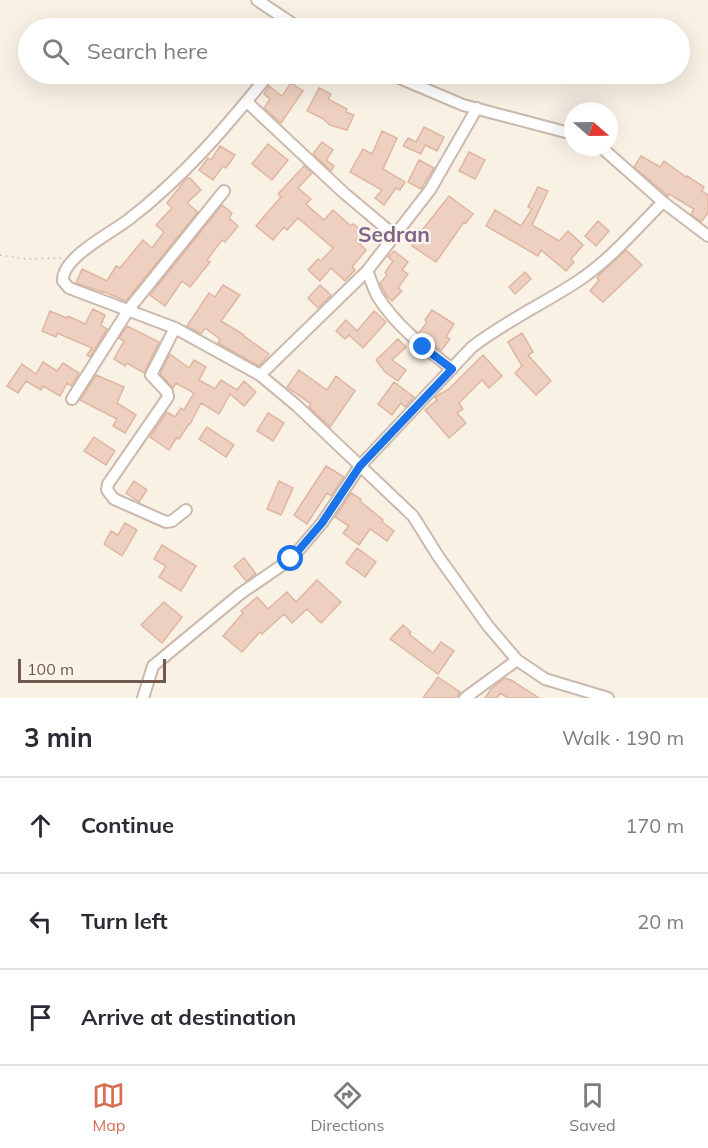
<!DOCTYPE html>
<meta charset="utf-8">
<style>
body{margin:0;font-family:Mulish,sans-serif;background:#f7f7f7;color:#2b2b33}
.compass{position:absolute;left:564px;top:102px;width:54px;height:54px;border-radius:50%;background:#fff;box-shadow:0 6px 24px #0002;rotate:110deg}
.scale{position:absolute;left:18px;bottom:15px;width:148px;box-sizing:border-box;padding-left:6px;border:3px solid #70584d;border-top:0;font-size:16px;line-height:21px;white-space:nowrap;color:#70584d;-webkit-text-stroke:4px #fdf5eb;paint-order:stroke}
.stop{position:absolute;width:18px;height:18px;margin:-14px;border:4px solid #1a73e8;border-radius:50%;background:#fff}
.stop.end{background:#1a73e8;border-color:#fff;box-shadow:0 2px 6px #0008}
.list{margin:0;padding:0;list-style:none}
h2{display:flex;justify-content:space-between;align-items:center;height:78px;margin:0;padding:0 24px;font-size:26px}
h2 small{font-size:20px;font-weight:400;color:#7c7c81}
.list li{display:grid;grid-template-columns:39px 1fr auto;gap:18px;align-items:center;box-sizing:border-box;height:96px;padding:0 24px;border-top:2px solid #e1e1e2}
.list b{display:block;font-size:22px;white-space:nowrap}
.list em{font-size:20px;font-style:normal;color:#7c7c81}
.icon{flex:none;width:33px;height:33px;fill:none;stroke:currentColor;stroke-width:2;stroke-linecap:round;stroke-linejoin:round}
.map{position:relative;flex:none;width:708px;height:698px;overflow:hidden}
.search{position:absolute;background:#fff;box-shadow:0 6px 24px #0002;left:18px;right:18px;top:18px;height:66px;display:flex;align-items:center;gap:15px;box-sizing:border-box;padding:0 21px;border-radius:33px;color:#7c7c81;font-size:22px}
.sheet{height:366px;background:#fff}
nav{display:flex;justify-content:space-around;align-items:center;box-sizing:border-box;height:84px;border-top:2px solid #e1e1e2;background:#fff;font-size:16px;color:#7c7c81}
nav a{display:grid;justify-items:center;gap:3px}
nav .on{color:#d86e56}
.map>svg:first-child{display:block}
.building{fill:#edd0bf;stroke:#deb6a1;stroke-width:1.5}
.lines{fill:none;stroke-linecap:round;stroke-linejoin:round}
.minor-casing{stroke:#cab9ac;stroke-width:14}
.path{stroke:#d1b3a3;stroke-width:1.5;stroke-dasharray:1.5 4.5;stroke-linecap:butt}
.minor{stroke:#fff;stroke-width:10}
.route{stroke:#1a73e8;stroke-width:8}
.labels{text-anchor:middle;stroke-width:4.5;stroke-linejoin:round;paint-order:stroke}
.quarter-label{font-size:21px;font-weight:bold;fill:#7d658c;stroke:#fdf5eb}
</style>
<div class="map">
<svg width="708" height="698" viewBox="0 0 708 698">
<rect width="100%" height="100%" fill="#faf1e5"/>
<path class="building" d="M291 83 303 91 281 123 264 108 270 99 264 94 269 86 282 96Z
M319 88 331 94 328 99 347 109 346 112 354 115 347 130 330 125 322 118 307 111Z
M424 127 444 137 437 151 425 145 421 154 403 146 408 138 416 142Z
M382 131 397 138 383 169 405 182 400 190 396 188 384 205 375 198 382 190 350 172 363 149 372 154Z
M322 142 333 150 326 160 334 166 331 171 313 154Z
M268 144 288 160 272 180 252 164Z
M220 146 235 155 226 168 223 166 213 180 199 170 208 158 211 160Z
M469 152 485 160 475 179 459 171Z
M641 156 660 167 664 161 686 177 687 176 704 187 702 191 708 195V213L701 222 691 214 694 209 669 194 668 196 634 167Z
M419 160 434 168 421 189 408 182Z
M304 166 312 173 298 188 311 199 306 204 324 220 333 210 351 226 353 224 363 231 356 240 366 250 352 267 355 270 345 281 331 268 320 281 308 270 318 259 321 261 333 248 298 218 287 230 284 227 273 240 256 226 281 197 278 194Z
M187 178H190L201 190 187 203 198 212 126 301 102 291V292L76 283 82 269 107 281 116 266 120 268 143 240 152 248 164 232 156 225 172 208 167 203Z
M538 187 548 191 532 225 559 241 568 231 583 245 571 259 574 262 566 271 541 250 538 256 486 226 495 210 521 226 532 209 528 207Z
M449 196 473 214 466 223 464 222 436 262 412 246 420 233Z
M222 205 232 213 229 218 238 226 225 242 222 240 207 260 210 262 190 287 182 281 165 306 150 295Z
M598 221 609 231 596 246 585 236Z
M626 250 642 265 603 302 590 291 599 280 597 278 600 274Z
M394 251 408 262 402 270 408 274 398 288 402 291 392 301 386 295 380 283 387 275 385 273 393 261 388 257Z
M525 272 531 279 515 294 509 287Z
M223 285 240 295 221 321 244 335V336L269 354 259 366 218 343 220 339 205 328 201 334 187 326 209 293 215 297Z
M320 285 331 295 318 308 308 298Z
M93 309 105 315 101 325 107 329 90 357 87 355 92 348 57 333 56 337 42 331 50 311 67 318 68 316 85 324Z
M432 310 454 324 446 337 450 339 441 351 419 333 427 322 425 320Z
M374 311 386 322 363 348 349 335 345 339 336 331 346 320 357 331Z
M127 326 159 342 144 373 127 363 125 366 114 359 124 341 119 338Z
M522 333 533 352 528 355 551 381 536 395 515 373 522 366 508 342Z
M398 339 406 347 392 360 406 370 398 381 385 372 376 360Z
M170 354 189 368 194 360 206 367 199 380 215 389 221 380 237 390 244 381 256 392 244 406 230 394 219 414 201 403 190 424H189L179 439 177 437 169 450 150 437 167 412 175 417 181 408 184 410 194 393 176 383 173 388 160 374Z
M483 355 502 376 489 388 482 380 459 403 463 409 457 413 466 423 449 438 425 410 437 400 435 397 449 389Z
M43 362 57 371 63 363 79 373 71 386 67 383 60 396 43 386 41 390 26 381 18 393 7 386 22 364 36 374Z
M299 370 327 390 336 376 355 391 330 427 309 407 311 404 287 387Z
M96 375 124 387 117 403 136 415 125 433 113 426 117 419 80 400Z
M394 382 414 397 405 407 401 403 392 415 378 404Z
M268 413 284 423 273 441 257 431Z
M207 427 234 445 226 457 199 439Z
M94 437 115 451 106 465 84 451Z
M326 466 344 477 331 496 327 493 307 524 294 515Z
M134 481 147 490 139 502 126 493Z
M279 481 293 488 281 515 267 509Z
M351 493 361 499 360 501 383 520 382 522 394 531 387 541 370 529 359 545 343 533 349 526 335 517Z
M125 523 137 530 122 556 104 544 111 531 118 535Z
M162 545 196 566 181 591 159 577 166 566 154 559Z
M357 548 376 562 365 577 346 563Z
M244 558 256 574 246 581 234 566Z
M317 580 341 602 321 623 307 609 292 623 284 614 262 634 260 632 242 652 223 636 243 613 241 611 257 597 268 609 287 592 296 602Z
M164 602 182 617 162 643 141 625Z
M403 625 411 632 409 634 433 653 441 642 454 651 438 674 390 639Z
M438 677 460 692 456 698H423Z
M505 678 511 680 539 698H508L500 693 497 698H485L491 689Z"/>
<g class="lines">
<g class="minor-casing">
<path id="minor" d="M257 0 299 28
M269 74C226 127 183 178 128 220 111 233 61 258 63 281L69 288 175 328 260 375 296 405 413 516 438 556 488 626 517 660 545 679 608 698
M390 74 463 105 573 134
M247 102 344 193 394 235
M601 147 663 202 708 236
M367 271C371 279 373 289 378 297 397 327 425 348 452 369
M175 328 151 375 167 392 168 397 108 484 107 490 114 499 166 522 172 521 186 510
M260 375 367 271 430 190 477 108
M72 399 129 309 224 191
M143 698 153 666 240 594 291 559 322 523 360 466 472 347C506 321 543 304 578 281 610 260 636 229 663 202
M465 698 517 660"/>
</g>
<path class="path" d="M0 255 27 259 62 258"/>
<use href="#minor" class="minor"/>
</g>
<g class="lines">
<path class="route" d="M291 559 322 523 360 466 452 369 423 347"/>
</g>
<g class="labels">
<g class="quarter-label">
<text x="394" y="242">Sedran</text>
</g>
</g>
</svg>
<svg class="compass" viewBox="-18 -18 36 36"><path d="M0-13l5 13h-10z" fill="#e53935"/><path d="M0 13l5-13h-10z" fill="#7c7c81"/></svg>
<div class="scale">100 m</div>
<div class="stop" style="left:291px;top:559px"></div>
<div class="stop end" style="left:423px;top:347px"></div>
<div class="search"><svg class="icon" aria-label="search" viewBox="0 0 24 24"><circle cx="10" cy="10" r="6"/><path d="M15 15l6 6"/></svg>Search here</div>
</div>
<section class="sheet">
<h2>3 min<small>Walk · 190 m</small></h2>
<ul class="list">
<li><svg class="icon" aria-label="ahead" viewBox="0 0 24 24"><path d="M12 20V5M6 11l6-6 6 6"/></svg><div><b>Continue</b></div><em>170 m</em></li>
<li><svg class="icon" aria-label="left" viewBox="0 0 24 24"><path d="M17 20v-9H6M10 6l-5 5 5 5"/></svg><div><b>Turn left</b></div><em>20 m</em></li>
<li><svg class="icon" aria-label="arrive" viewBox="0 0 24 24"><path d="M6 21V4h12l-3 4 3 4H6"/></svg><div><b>Arrive at destination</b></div></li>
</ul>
</section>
<nav>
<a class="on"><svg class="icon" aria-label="map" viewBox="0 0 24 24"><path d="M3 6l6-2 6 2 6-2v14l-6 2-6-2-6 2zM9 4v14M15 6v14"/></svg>Map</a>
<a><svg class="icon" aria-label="directions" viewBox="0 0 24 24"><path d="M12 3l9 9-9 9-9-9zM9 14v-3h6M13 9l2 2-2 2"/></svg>Directions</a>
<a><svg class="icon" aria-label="saved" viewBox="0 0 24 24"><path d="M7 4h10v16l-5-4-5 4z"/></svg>Saved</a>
</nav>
